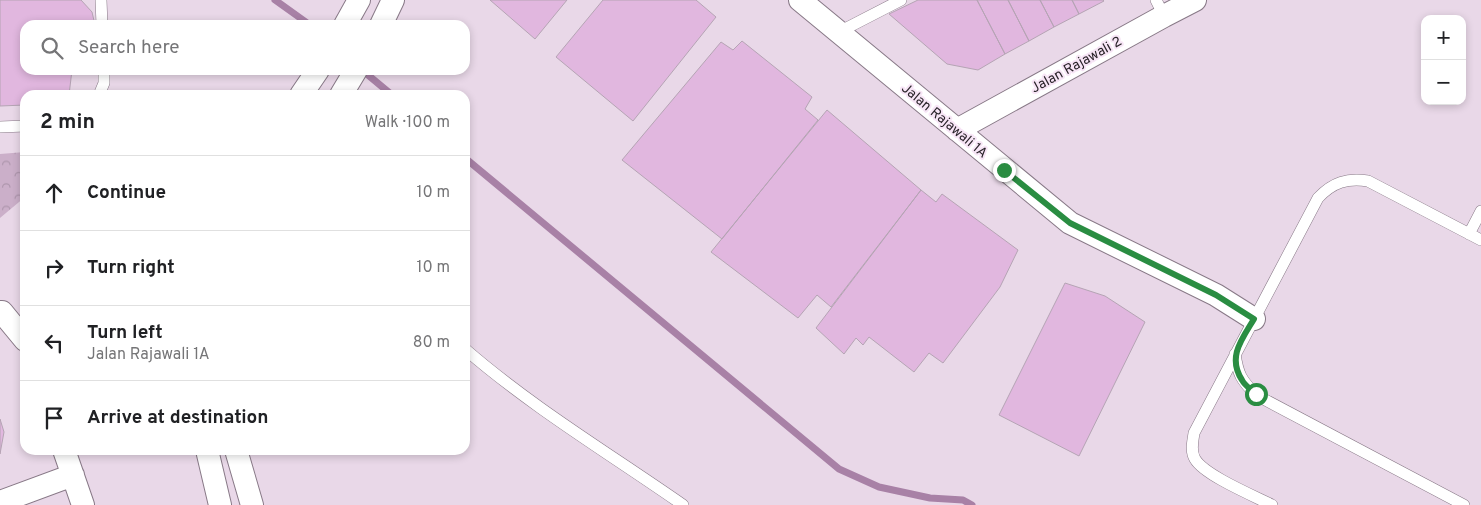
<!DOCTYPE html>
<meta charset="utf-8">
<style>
body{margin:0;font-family:Overpass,sans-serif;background:#f2f2f2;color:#202124}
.controls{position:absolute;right:15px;top:15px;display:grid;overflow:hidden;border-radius:10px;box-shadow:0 2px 8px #0003}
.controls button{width:45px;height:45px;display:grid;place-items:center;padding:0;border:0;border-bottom:1px solid #e0e0e0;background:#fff;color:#202124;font:25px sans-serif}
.stop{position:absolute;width:15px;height:15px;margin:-11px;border:4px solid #2a8d42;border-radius:50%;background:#fff}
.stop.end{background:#2a8d42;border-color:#fff;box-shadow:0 1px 5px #0008}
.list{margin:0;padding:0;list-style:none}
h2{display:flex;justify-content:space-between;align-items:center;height:65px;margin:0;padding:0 20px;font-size:21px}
h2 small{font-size:16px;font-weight:400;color:#757577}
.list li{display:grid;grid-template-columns:32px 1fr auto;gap:15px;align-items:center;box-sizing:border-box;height:75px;padding:0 20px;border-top:1px solid #e0e0e0}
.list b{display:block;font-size:19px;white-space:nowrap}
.list p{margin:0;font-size:16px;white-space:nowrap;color:#757577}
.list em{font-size:16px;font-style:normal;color:#757577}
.icon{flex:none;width:28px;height:28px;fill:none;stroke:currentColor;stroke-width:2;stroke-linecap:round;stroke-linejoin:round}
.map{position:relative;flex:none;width:1481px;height:505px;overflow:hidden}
.search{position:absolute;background:#fff;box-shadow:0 2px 8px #0003;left:20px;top:20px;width:450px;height:55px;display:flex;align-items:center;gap:12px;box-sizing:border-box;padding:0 18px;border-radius:15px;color:#757577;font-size:19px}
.panel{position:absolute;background:#fff;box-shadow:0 2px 8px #0003;left:20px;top:90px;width:450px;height:365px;border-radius:15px}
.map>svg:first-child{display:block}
.park{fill:url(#park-crowns)}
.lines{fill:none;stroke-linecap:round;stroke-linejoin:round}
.stream{stroke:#a881a6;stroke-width:7}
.building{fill:#e1b7df;stroke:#b5a4b4}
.lane-casing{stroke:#887987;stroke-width:12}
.street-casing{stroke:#887987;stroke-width:24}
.lane{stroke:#fff;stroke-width:11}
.street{stroke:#fff;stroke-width:22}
.route{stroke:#2a8d42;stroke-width:6}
.labels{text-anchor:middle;stroke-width:4;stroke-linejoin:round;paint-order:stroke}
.street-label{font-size:14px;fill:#292329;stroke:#f7e5f6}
</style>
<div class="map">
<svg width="1481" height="505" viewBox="0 0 1481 505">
<defs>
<pattern id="park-crowns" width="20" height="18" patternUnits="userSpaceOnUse" patternTransform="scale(1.25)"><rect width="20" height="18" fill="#cbafc9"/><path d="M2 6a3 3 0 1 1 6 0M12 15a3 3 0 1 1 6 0" fill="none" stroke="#ae96ad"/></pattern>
</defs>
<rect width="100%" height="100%" fill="#e9d8e8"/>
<path class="park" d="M25 152V197L0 218V154Z"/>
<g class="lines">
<path class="stream" d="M275 0 310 25
M362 70 392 95
M465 158 839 469 879 487 930 498 963 500 972 505"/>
</g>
<path class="building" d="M0 0H81L92 12 95 25H25V70H72L69 95H25V105L0 106Z
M490 0H567L535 39Z
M603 0H696L716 17 633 121 556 57Z
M918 0H977L1005 54 978 70 947 64 889 14Z
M977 0H1008L1029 41 1005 54Z
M1008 0H1040L1054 27 1029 41Z
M1040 0H1072L1079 14 1054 27Z
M1072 0H1103L1104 1 1079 14Z
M742 41 812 97 805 109 818 120 722 239 622 160 721 42 733 50Z
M827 110 921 190 831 307 817 295 798 318 711 252Z
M921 190 936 202 942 194 1018 250 1000 287 943 363 929 353 914 372 869 337 863 345 856 338 844 354 816 328Z
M1065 283 1105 296 1145 322 1079 456 999 415Z
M0 419 4 432 0 454Z"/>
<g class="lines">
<g class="lane-casing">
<path id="lane" d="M101 0 102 25
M1156 0 1164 16
M839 32 901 0
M99 95 104 83V70
M0 127 25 126
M1469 234 1481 211
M465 349C533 408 610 454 683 505
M1235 354C1238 374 1241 380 1256 395L1464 505
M1272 505C1254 496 1204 475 1195 459 1190 451 1193 441 1194 433L1318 198C1333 182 1347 178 1368 181L1481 240"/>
</g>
<g class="street-casing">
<path id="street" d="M800 0 1070 223 1216 295 1254 319
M345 25 359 0
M381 25 393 0
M301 95 318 70
M341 95 356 70
M957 130 1164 16 1195 0
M0 312H2L25 340
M64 450 83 505
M207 450 220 505
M236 450 252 505
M0 502 73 475"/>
</g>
<use href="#lane" class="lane"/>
<use href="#street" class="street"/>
</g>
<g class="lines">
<path class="route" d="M1004 170 1070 223 1216 295 1254 319C1242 339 1227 357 1242 380 1245 386 1252 390 1256 394"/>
</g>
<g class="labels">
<g class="street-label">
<text transform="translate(1076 64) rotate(-29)" y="5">Jalan Rajawali 2</text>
<text transform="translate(945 120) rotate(40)" y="5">Jalan Rajawali 1A</text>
</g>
</g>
</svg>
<div class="controls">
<button>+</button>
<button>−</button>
</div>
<div class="stop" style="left:1256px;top:394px"></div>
<div class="stop end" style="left:1004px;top:170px"></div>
<div class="search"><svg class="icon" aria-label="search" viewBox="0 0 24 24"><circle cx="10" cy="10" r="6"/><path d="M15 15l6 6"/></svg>Search here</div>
<section class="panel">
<h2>2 min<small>Walk · 100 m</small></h2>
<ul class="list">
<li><svg class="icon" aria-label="ahead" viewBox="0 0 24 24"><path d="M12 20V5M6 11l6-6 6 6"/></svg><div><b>Continue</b></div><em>10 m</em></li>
<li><svg class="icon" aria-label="right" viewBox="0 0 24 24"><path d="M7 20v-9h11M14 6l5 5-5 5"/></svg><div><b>Turn right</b></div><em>10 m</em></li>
<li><svg class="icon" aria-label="left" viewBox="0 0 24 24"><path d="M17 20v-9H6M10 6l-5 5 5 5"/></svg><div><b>Turn left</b><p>Jalan Rajawali 1A</p></div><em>80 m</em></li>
<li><svg class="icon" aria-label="arrive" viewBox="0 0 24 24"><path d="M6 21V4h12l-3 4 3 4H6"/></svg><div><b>Arrive at destination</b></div></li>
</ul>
</section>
</div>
